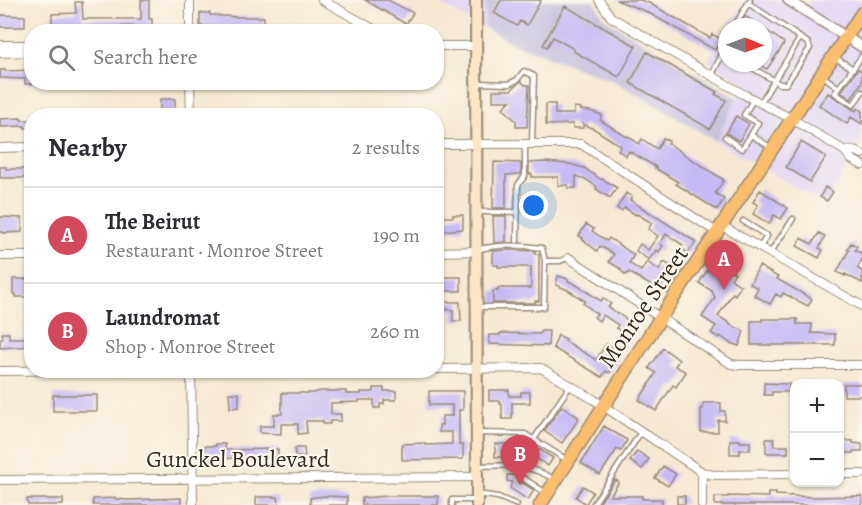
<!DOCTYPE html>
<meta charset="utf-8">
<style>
body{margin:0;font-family:Alegreya,serif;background:#f7f7f7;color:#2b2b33}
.controls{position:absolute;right:18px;bottom:18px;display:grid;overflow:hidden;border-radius:12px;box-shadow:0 2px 4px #0004}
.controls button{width:54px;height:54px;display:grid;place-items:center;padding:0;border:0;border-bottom:2px solid #e1e1e2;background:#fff;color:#2b2b33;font:30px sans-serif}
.compass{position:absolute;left:718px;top:18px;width:54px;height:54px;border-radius:50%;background:#fff;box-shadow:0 2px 4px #0004;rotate:91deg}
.you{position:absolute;left:534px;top:206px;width:21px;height:21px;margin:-15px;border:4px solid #fff;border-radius:50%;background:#1a73e8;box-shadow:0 0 0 9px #1a73e833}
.badge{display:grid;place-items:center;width:39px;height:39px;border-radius:50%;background:#d1495b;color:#fff;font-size:20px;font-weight:700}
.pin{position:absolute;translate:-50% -50px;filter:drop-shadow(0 2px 3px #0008)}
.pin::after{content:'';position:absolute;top:32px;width:21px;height:18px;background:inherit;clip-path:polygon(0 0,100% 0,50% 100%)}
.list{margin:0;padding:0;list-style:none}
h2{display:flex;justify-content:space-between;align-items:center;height:78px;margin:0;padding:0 24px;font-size:26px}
h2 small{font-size:20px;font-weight:400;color:#7c7c81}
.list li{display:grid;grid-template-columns:39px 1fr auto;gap:18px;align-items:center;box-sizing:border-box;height:96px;padding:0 24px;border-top:2px solid #e1e1e2}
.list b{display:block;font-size:22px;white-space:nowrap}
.list p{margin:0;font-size:20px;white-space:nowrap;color:#7c7c81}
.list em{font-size:20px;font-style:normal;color:#7c7c81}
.icon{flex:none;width:33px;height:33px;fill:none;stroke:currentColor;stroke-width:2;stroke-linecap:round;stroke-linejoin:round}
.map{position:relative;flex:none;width:862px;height:505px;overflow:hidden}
.search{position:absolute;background:#fff;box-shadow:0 2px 4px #0004;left:24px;top:24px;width:420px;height:66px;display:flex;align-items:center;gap:15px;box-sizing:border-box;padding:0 21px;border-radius:24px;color:#7c7c81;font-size:22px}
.panel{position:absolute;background:#fff;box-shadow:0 2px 4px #0004;left:24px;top:108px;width:420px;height:270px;border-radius:24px}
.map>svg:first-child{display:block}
.built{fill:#e1d4f4}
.industrial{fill:#c5c0db}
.building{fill:#c6baf4}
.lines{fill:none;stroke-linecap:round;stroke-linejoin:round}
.service-casing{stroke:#988a78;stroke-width:7}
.minor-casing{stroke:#988a78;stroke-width:10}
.tertiary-casing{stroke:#988a78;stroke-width:12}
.secondary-casing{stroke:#988a78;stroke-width:14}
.primary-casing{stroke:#988a78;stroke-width:15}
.service{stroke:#fff;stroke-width:4}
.minor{stroke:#fff;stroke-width:8}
.tertiary{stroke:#fff;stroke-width:9}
.secondary{stroke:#fde5c5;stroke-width:10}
.primary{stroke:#fbbd6e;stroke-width:12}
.labels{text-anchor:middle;stroke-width:4.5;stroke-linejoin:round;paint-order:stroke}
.street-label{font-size:24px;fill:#3b2a1e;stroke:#fbf7ec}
</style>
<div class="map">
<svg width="862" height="505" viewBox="0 0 862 505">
<rect width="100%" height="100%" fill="#fbf7ec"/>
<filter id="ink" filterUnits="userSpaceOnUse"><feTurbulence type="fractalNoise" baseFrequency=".0167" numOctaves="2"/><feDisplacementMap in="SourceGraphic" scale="12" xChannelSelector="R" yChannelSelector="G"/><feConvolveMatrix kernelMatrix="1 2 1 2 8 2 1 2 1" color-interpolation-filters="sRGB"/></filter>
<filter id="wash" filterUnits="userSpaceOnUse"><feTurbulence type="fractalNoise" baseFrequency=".008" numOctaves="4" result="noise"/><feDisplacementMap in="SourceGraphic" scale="24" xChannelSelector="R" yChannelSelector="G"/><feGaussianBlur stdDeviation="1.35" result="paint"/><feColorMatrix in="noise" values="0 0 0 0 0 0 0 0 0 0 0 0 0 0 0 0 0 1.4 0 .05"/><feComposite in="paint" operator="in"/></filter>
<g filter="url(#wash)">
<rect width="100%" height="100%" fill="#f6e9d3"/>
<path class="built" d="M433 0H486L485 28Z
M745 0H793L808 4 811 0H862V146L856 143 847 167 826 205 716 141 737 98 748 85 708 61 727 30V63H763V27H729Z"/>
<path class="industrial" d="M486 0H593L605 19 737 98 716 141 616 82 512 43 485 28Z"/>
<g id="blocks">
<path class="building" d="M141 0H149V19H152V26L52 27V14L76 13 75 2H82L83 19H141Z
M365 0H388L413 13 406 24Z
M501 0H541L527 25 520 21 517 26 494 13Z
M616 0H640L649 3 710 38 712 34 721 39 715 50 645 11Z
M565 6 636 46 619 77 573 51 574 49 553 37 547 47 543 45Z
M200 13H210V15L238 17H264V26H200Z
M0 15 25 16V27H0Z
M745 16 761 27H739Z
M763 28 783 42 784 44 767 69 763 67Z
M647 52 717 92 715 94 726 100 710 129 630 83Z
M858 69 862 71V82L851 99 841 92Z
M0 70H5V71L32 70V84H25V79L0 78Z
M521 81 525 85H529L527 127H516V121L503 108 510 101H493V90H511Z
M828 93 851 108 856 111 857 108 862 111V124L851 117 847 124 819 105Z
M160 99H175V116H160Z
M546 104H555V114H574V107L581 108 580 110 590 111 602 115 600 120 627 137 628 136 639 144 642 139 657 149 663 138 669 141 668 143 691 159 724 180 715 193 724 199 717 210 676 184 678 182 655 168 656 167 629 151 626 156 618 150 621 146 596 130 583 124V128H573V124L546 125Z
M736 116 749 124 739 141 726 133Z
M21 118V120H32V128H25V126L0 127V119Z
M801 142 826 157 810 182 786 167Z
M494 162 521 163V174L506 175V208H493Z
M544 162 569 164 584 168 602 180 603 179 617 188 610 198 596 189 597 187 585 179 576 176V188H568V185L558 186V177H532V174H529V163Z
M0 167H6V169H25V167H32V175H29V178H0Z
M825 187 833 192 827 201 820 197Z
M760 190 788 208 781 219 774 215 769 224 753 214 758 205 753 202Z
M626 193 632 197 630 200 696 242 688 253 681 248 683 245 666 234 660 244 663 246 659 252 656 250 649 260 636 251 640 244 648 250 658 236 648 229 652 223 637 214 636 215 625 208 621 211 617 208Z
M453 215H463V229L440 231V217H453Z
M493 216H506V242L494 243Z
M0 217 22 218V232L3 233V232H0Z
M586 224 594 229 592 231 607 241 609 238 634 255 629 263 641 271 647 262 659 270 664 262 671 266 667 273 668 274 658 290 629 272 626 275 620 270 621 269 609 262 614 254 600 246 597 251 582 239 583 238 579 236Z
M819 233 825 236 819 248 823 250 819 258 797 246 801 238 812 244Z
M851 243 857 246 855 250 862 254V260L857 268 862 271V283L845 274V276L837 272 849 250 847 249Z
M510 250 535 251V254H539V301H535V303H493V291H498V288H531V267H498V265H493V251Z
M714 260 735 273 731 279 741 286 735 295 733 293 718 316 731 324 730 325 744 331 739 346 730 343 720 336 719 338 711 333 716 326 702 317 715 298 712 291 699 283Z
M759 266 778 277 777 279 812 299 808 306 783 293 781 297 776 294 770 304 754 295 758 288 750 284Z
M558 276 568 279V281L575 284 601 301 603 298 611 304 608 307 632 323 625 334 616 328 618 325 603 315 599 321 594 317 597 314 583 303 585 301 568 290 556 285Z
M439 277H461V291H439Z
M13 279H32V297H16V294H13Z
M436 302H460L461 321H453V310L436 309Z
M762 319H797V324H812L811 333 835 334V345H751V321H762Z
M541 331H549L548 346 489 344V335H500V333L540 334Z
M2 333H9V338H32V346L0 348V339H3Z
M558 335 566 339 565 341 596 360 606 344 613 348 608 356 617 361 609 373 606 371 602 377 553 348Z
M663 348 679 360 675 366 686 372 676 387 673 385 656 411 639 400 656 373 649 368Z
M764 383 789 384V392H772V395H764Z
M844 384H862V396H844Z
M374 388H384V391H396V400H384V404H380V408H374V400H359V402L331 403V414H341V421H330V424H323V421H306L307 433 298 434V424H281V434L260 433V426H274V414H282V393H312L321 391H346V394H361V392H374Z
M489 390H509V396H521V392H530V403H512V419H502V404H500V401H489Z
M429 391H463V410H459V445H463V459L402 460V444L425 443V445L452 444V432H439V425H442V416H452V405H429Z
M229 393H239V407L230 408Z
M53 395H97V411H53Z
M703 403H721V411H725V421L718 420V432H701V409H703Z
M562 406 578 417V420L562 443 544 431Z
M604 426 627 440 621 451 617 449 600 475 581 463Z
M766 439H774V446H788V453H766Z
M730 440H740V442H750V450H740V454H730Z
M840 440 853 441V443L862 444V451H853V453H845V451H840Z
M216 444H225V450L278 449V457L204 459V446H216Z
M495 444H519V461H504V457H495Z
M295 448H304L305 457H295Z
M539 449 553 458 548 466 534 457Z
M637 451 649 459 642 469 630 461Z
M663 466 676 474 668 486 655 478Z
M507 475H514L520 481V484L521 482 534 490 528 500 510 488 512 482 507 481Z
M615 480 619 482 610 496H642V499H662V505H600V502Z
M583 486 593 492 586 504 576 497Z
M768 493H776V495L814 497 862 496V505H715V497H728V496L768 497Z
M324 496 347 497V505H310V498Z
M388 496H438V505H362V498Z
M677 496H685V504H677Z
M256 497H278L279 505H256Z
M116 498V499L129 500 181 498V505H93V499Z
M27 499H63V505H28Z"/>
</g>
</g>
<g filter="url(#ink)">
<use href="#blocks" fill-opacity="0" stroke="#988a78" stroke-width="1.5"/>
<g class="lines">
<g class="service-casing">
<path id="service" d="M734 27 750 0
M862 56 835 93 853 105 862 92
M836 58 853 69
M744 63 780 84H786L810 48 808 43 748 3
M712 75 723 52 724 43 727 38
M823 76 839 88
M478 83 509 84 517 80 524 71 534 76 532 143
M753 100 744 115 758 123 751 135 770 147
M761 102 800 38
M725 137 742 149 751 135
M479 212H518
M743 221 767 236 760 247
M517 241 518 185 525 176V145
M477 250C497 244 522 245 542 248L545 261
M770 253 793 219
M477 307H544L545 261H560L568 258
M477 433 525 434 567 460
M534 439 570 386
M479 466C509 465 528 463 555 480
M521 466 520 476 546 493
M477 494 498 497 517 505
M452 505V500H476
M593 505 641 432"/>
</g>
<g class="minor-casing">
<path id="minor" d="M190 0V32
M322 0 379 32
M599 0 611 17 743 94 792 119 845 151 851 159 862 165
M0 45H32
M436 46H477
M0 53 32 52
M190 82 191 116
M436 144H581L718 233
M0 148 32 147
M845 151H856L862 154
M722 226 862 306
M436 252 477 251
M0 256H32
M569 258 731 364 739 365H862
M436 369 541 368 593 399 702 472 713 475 794 474
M191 370 193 505
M0 371 121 370
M840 474H862
M0 480 477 477
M702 505V472"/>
</g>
<g class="tertiary-casing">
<path id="tertiary" d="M788 0 862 47"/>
</g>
<g class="secondary-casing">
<path id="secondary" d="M476 0 477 505"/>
</g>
<g class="primary-casing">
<path id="primary" d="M540 505 661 317 862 13"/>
</g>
<use href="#service" class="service"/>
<use href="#minor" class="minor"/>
<use href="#tertiary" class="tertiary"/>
<use href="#secondary" class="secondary"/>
<use href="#primary" class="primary"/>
</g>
</g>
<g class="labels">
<g class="street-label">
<text transform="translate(643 307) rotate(-56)" y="8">Monroe Street</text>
<text x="238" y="467">Gunckel Boulevard</text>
</g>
</g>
</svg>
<div class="controls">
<button>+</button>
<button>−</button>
</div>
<svg class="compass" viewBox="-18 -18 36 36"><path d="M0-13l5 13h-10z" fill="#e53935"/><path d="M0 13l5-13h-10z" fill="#7c7c81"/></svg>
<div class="you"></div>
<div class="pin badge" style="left:724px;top:290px">A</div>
<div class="pin badge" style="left:520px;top:485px">B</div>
<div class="search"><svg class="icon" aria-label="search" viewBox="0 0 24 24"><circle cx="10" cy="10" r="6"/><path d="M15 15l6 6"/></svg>Search here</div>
<section class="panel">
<h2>Nearby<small>2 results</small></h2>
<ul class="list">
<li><span class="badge">A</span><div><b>The Beirut</b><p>Restaurant · Monroe Street</p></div><em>190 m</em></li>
<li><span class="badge">B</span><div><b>Laundromat</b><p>Shop · Monroe Street</p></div><em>260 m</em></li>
</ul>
</section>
</div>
